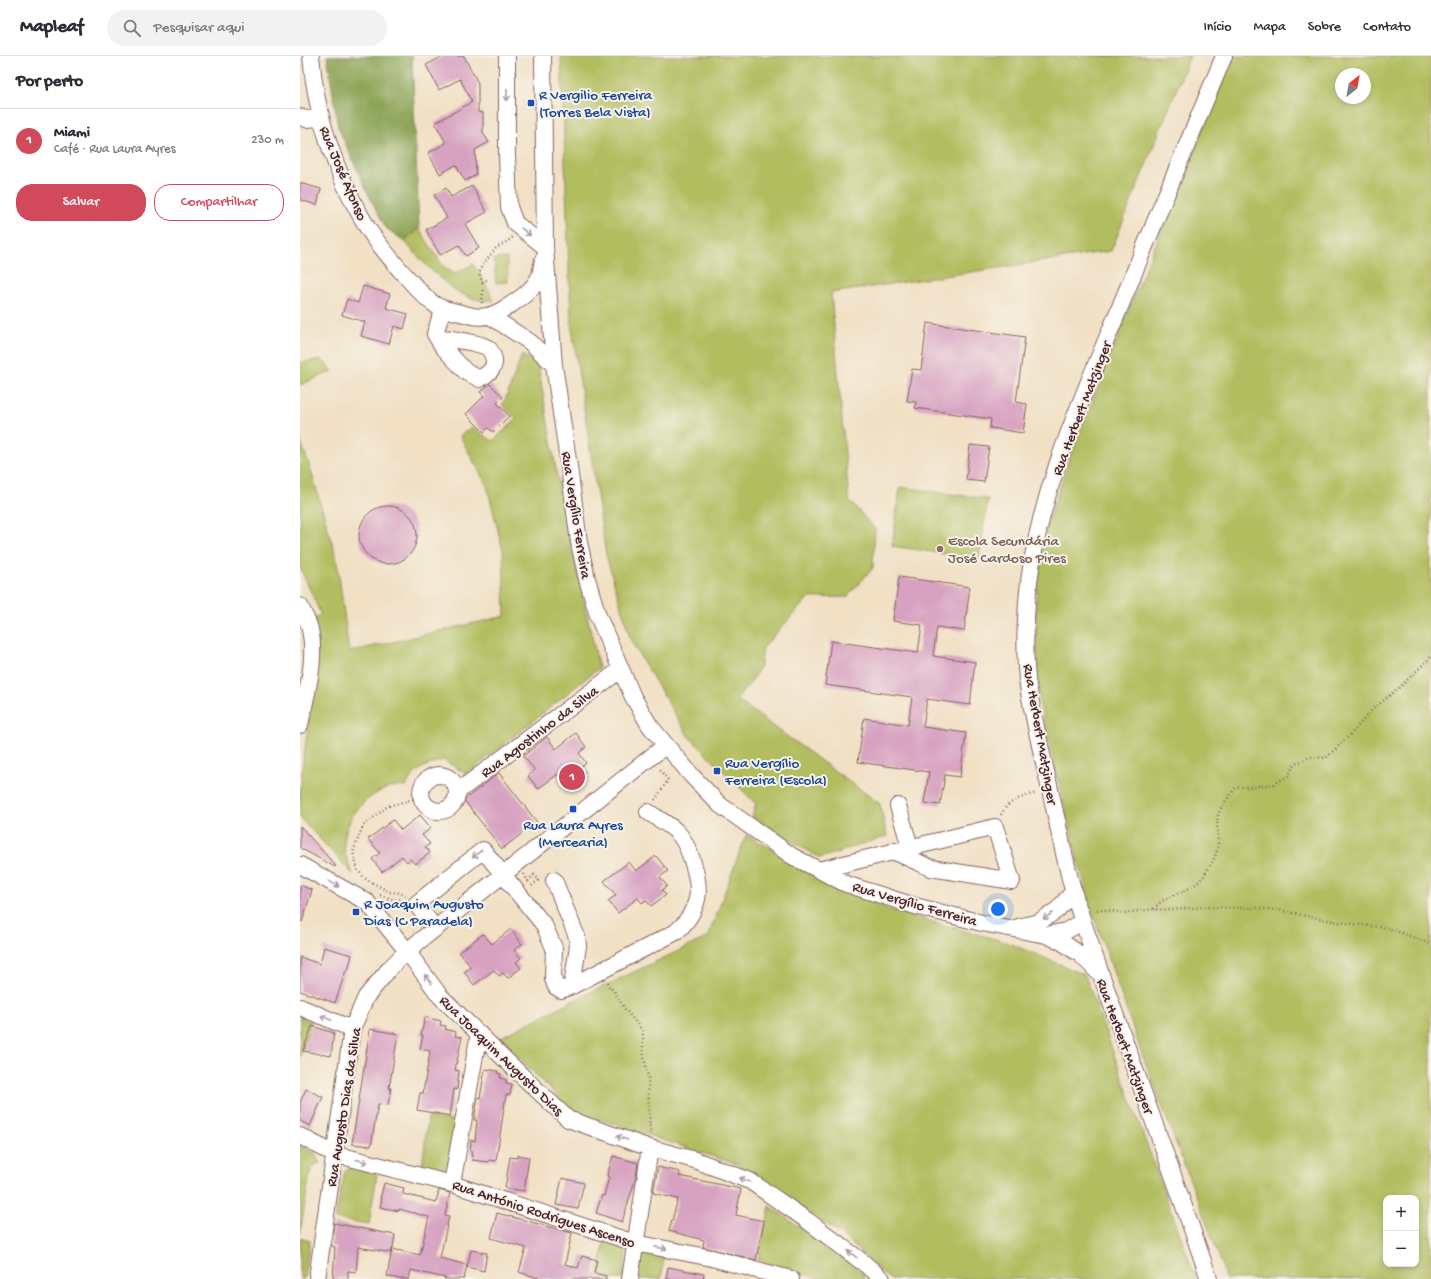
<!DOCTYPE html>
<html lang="pt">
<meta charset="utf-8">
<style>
body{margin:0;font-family:"Gochi Hand",sans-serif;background:#f2f2f3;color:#2b2b33}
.controls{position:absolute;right:12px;bottom:12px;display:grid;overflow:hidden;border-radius:8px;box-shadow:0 2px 6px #0003}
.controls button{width:36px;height:36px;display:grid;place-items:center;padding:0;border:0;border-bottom:1px solid #e1e1e2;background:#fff;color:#2b2b33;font:20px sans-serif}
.compass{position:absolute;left:1035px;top:12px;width:36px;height:36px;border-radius:50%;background:#fff;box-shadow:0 2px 6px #0003;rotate:31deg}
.you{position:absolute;left:698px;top:853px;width:14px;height:14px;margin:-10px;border:3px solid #fff;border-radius:50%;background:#1a73e8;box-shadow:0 0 0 6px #1a73e833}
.badge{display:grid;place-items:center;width:26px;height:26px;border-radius:50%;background:#d1495b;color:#fff;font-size:13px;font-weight:700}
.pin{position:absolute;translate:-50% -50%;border:2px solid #fff;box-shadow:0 1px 4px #0006}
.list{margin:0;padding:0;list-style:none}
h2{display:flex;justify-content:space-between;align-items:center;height:52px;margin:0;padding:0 16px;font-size:17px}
h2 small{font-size:13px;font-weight:400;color:#7c7c81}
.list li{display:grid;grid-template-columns:26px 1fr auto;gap:12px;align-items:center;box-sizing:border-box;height:64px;padding:0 16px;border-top:1px solid #e1e1e2}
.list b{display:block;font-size:15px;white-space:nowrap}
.list p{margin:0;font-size:13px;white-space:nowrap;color:#7c7c81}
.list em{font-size:13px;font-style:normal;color:#7c7c81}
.actions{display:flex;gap:8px;padding:12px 16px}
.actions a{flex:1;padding:9px 0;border:1px solid #d1495b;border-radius:16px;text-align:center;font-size:14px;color:#d1495b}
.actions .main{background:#d1495b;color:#fff}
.icon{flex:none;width:22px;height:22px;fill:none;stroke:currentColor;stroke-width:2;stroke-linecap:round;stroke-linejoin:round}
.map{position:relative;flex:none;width:1131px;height:1223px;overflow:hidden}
header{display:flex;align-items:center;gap:24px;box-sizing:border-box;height:56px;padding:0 20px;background:#fff;border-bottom:1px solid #e1e1e2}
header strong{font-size:19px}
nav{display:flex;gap:22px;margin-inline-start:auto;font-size:14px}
.search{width:280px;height:36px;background:#f2f2f3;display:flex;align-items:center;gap:10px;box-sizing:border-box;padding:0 14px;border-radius:22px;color:#7c7c81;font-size:15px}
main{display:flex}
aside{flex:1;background:#fff}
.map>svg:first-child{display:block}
.green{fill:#b1bd5f;stroke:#7e6e45;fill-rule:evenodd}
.forest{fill:#8ca456;stroke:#6b6240}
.building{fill:#d7a2c1}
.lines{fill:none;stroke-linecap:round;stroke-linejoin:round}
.minor-casing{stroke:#846361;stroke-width:18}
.path{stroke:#846361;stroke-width:2.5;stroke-dasharray:1 3;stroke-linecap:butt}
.minor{stroke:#fff;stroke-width:16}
.oneway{stroke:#ae9aa0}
.transit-dot{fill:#1a4fb4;stroke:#f7f3e8;stroke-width:1.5}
.education-dot{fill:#8d6e63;stroke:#f7f3e8;stroke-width:1.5}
.labels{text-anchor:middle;stroke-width:4;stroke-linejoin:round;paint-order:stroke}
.transit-label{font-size:15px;fill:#164399;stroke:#f7f3e8;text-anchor:start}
.street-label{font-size:15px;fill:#4a1f2b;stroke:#f7f3e8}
.education-label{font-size:15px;fill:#785e54;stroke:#f7f3e8;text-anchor:start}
</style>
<header>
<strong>Mapleaf</strong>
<div class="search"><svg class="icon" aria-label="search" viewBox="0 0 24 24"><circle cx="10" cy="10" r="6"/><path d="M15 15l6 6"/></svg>Pesquisar aqui</div>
<nav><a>Início</a><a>Mapa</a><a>Sobre</a><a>Contato</a></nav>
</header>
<main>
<aside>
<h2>Por perto<small></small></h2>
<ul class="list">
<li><span class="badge">1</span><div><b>Miami</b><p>Café · Rua Laura Ayres</p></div><em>230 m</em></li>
</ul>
<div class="actions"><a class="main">Salvar</a><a>Compartilhar</a></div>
</aside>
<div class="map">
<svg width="1131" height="1223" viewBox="0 0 1131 1223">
<rect width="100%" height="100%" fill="#f7f3e8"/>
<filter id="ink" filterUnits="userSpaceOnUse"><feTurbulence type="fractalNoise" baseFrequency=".025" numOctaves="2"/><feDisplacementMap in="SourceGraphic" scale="8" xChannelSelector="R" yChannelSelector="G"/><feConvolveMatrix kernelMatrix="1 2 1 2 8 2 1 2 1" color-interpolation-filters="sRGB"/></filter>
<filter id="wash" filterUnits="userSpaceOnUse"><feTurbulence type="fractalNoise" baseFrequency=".012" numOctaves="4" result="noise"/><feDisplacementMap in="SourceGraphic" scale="16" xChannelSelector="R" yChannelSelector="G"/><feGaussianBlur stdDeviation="0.9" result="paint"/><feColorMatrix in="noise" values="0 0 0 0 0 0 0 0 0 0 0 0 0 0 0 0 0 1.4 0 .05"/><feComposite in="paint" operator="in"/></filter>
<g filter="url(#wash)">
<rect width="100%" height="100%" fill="#f1e0c4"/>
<path class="green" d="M261 0H890L811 195 531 237 549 444 575 473 573 512 547 541 508 542 463 592 461 608 452 625 436 643 580 748 587 780 520 802 452 761 456 748 388 680 331 585 306 499 271 267Z
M933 0H1131V1223H925L922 1208 839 990 789 846 768 766 740 650 734 593 737 530 748 467 769 404 835 238ZM1041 18H1065V42H1041ZM1086 1142H1116V1208H1086Z
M119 172 143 210 155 218 173 208 188 232 194 245C188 244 181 245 175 243 150 238 122 204 104 185Z
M207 202 208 226 196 227 194 203Z
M222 299 238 309 263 454 299 612 167 718 143 704C126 710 113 713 106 731 76 726 44 759 44 788 44 798 49 808 53 818L0 762V739L3 704 16 616 12 563 21 559 0 511V384L10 411 37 504 49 596 205 560 203 495 187 430 160 380 171 371 193 385 216 363 202 349 207 339Z
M21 303 33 315 0 329V307Z
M600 431 688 443 679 503 592 490Z
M446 779 587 853 709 887 785 919 896 1223H589L541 1178 436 1108 271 1054 199 982 264 949 408 881Z
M0 959 11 966 0 1001Z
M128 1061 155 1065 148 1107 144 1115 135 1116 122 1112Z
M0 1090 15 1097 20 1107 11 1111 0 1178Z
M53 1111 77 1118 69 1168 35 1163 45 1114Z
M470 1150 563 1217 564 1223H519L458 1204Z
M0 1182 10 1185 4 1223H0Z
M305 1183 326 1191 324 1223H306L298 1221Z
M345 1196 364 1201 361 1223H337L341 1199Z"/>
<path class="forest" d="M27 0H112L119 172 104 185 86 172 69 140 38 71Z"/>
<g id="blocks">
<path class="building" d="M144 0H164L178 27V56L183 57V77L189 86 175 94 176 119 165 125 156 109 140 118 128 97 146 87 135 67 172 46 160 23 139 34 126 9Z
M0 127 21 133 17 149 0 144Z
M172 130 187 156 165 168 179 192 166 200 159 189 140 199 126 174 147 162 134 139 146 132 151 141Z
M63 230 90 238 86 252 108 258 104 273 94 270 89 288 61 280 65 266 42 259 47 243 58 247Z
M627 267 725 281 716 346 727 348 723 377 690 372 691 363 615 352 616 346 607 345 612 313 621 314Z
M190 328 203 341 197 347 209 360 193 376 188 372 184 376 166 358 184 340 180 336Z
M670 389 689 391 684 426 666 424Z
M59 479a29 29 0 1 1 58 0a29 29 0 1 1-58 0Z
M599 521 670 531 664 575 637 571 633 600 675 606 670 649 627 643 623 671 666 677 660 721 645 719 640 749 624 747 629 716 558 706 564 662 608 669 612 641 525 629 531 585 618 597 622 569 593 565Z
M276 677 286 691 279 697 286 707 281 711 285 716 272 726 267 721 263 724 258 718 238 733 228 720 235 714 223 700 247 681 256 693Z
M199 717 237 766 202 793 164 744Z
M120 759 131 772 122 779 130 788 125 791 130 797 115 808 110 803 107 806 102 800 82 816 72 803 80 797 68 783 93 764 101 774Z
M0 770 36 810 35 811 0 792Z
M356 800 368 815 360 821 367 830 362 834 366 839 351 850 346 844 342 847 338 842 318 857 308 845 316 839 304 825 329 806 336 815Z
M0 829 12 834 2 866 0 865Z
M211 873 222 888 214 894 221 902 216 906 221 912 208 922 203 917 199 920 194 914 174 929 164 916 171 911 159 896 183 878 192 888Z
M24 891 52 899 48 914H46L35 947 0 935V901L20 908Z
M125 961 141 965 140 969 146 970 145 973 156 976 155 980 162 981 155 1014 159 1015 157 1034 154 1033 150 1060 117 1054 120 1037H123L130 995 120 993 123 979H121Z
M12 970 34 977 31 1000 3 995Z
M70 973 98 978 89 1032H91L88 1049 78 1048 71 1090 52 1088Z
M185 1013 198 1015 197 1017 201 1018 200 1022 206 1023V1027L212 1028 210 1039H206L196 1105 189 1104V1106L172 1104 173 1100H171L172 1095H170L171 1084 175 1085 177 1064H174L178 1041 180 1042Z
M6 1033 23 1041 10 1070 0 1065V1046Z
M218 1099 229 1101 224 1135 205 1132 210 1101 217 1102Z
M313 1100 338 1107 336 1121 322 1166 296 1157 302 1139 304 1140 309 1121 307 1120Z
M358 1111 380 1116 379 1120 441 1133 436 1159 464 1165 456 1204 403 1191 404 1184 369 1175 378 1143 353 1137Z
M262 1122 284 1127 278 1153 256 1149Z
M84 1127 104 1132 103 1138 136 1146 139 1134 150 1137 145 1159 149 1160 140 1202 167 1209 164 1223H144L145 1222 111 1214 109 1223H100L87 1220 92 1193 120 1199 129 1161 99 1153V1155L80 1151 82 1143H80Z
M197 1157 272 1177 265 1208 278 1212 282 1200 297 1204 294 1217 306 1220V1223H242L219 1216 226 1192 191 1182Z
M34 1167 95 1179 92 1197 58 1191 56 1216 48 1215V1223H33L35 1191 31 1190Z
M171 1194 187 1197 184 1215 167 1211Z
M368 1211 404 1218 403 1223H366Z"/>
</g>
</g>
<g filter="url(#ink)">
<use href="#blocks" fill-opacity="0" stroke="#846361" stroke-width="1"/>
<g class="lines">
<g class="minor-casing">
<path id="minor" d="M11 0C16 60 36 119 67 171 76 186 89 200 100 214 111 225 121 239 134 248 140 253 149 254 157 256 175 261 183 264 200 255 213 248 235 234 240 219 241 215 242 209 243 204
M207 0V99L209 151 215 167 245 191
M243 0 245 191 254 309 269 411 279 486 287 523 298 560 333 641 350 670 392 720 420 749 492 800 546 828 615 850 682 867 746 879 762 886 781 899 798 916
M0 61 6 63 20 62
M190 260 230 286 254 309
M137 281C148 283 182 286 189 293 192 296 193 300 194 304 195 313 187 318 180 323L166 316 143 291 135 278 143 252
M0 550C3 557 8 565 10 573 17 605 6 638 0 669
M121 737a18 18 0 1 1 36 0a18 18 0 1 1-36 0Z
M157 736 320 614
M598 750 610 791
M0 809 67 846 107 895 140 940 221 1019 268 1063 350 1092 395 1104 450 1125 508 1165 565 1208 582 1223
M519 814 695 771 712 825 631 812 593 795
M254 824 277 881 278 890 272 930
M718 871 739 866 757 854 774 835
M135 872 116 848 183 794 244 869 254 892 253 923 256 931 261 934 272 930 376 876C385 868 394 856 397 843 401 825 389 787 376 775 368 768 357 762 348 756
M746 879 766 875 783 865
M0 951 52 973
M0 1080 34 1098 152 1128 335 1187 412 1202 491 1223
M152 1128 179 977
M17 1223 52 973 66 941 90 912 107 895 366 689
M330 1223 350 1092
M909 1223C868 1100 821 980 780 857 767 819 760 777 751 738 743 702 734 666 728 630 724 603 725 574 727 546 734 450 778 351 815 263 851 175 887 88 924 0"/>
</g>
<path class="path" d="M182 226 187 224
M182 247 183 228 179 217 182 210 196 192 208 185 213 181
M355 744 368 724 359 712
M701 759C708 744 722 741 737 737
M224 818 228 825 234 819 239 824 230 831
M80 839 95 844 102 843
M106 840 100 837 90 836 67 824 58 815 53 796 63 770 88 750 121 741
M87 846 100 850H103
M854 853C866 836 892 839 905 818 911 808 918 798 918 787 918 777 916 769 918 759 920 751 931 739 936 731H952L974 728 988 720 995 708 1010 701 1026 702 1053 676 1073 653 1102 629 1131 601
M793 854H806L824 857 854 853 867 854 904 851 958 852 978 854 1037 866 1088 872 1131 888
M308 926 309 931 314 935 324 952 343 975V995L348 1021 350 1078"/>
<use href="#minor" class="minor"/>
</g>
<defs><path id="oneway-shaft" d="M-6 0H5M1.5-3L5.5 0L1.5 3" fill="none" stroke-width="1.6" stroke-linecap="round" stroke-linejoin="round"/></defs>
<g class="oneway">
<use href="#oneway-shaft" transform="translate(207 39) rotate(90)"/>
<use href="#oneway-shaft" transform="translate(226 176) rotate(39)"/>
<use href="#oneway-shaft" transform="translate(177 798) rotate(141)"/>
<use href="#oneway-shaft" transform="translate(34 828) rotate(29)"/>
<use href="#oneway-shaft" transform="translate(748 860) rotate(146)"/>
<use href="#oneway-shaft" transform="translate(128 923) rotate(-127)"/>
<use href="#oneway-shaft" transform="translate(26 962) rotate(-158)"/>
<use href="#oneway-shaft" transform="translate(322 1082) rotate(-160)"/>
<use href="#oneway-shaft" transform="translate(62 1105) rotate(14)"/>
<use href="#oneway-shaft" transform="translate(445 1124) rotate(-157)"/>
<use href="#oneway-shaft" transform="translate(361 1192) rotate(11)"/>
<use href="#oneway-shaft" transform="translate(552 1198) rotate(-143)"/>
</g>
</g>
<g class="transit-dot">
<rect x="227" y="43" width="8" height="8" rx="2"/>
<rect x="413" y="711" width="8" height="8" rx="2"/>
<rect x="269" y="749" width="8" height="8" rx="2"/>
<rect x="52" y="852" width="8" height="8" rx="2"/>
</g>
<circle class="education-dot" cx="640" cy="493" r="4"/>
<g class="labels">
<g class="transit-label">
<text x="239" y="43">R Vergilio Ferreira<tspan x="239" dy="17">(Torres Bela Vista)</tspan></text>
<text x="425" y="711">Rua Vergílio<tspan x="425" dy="17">Ferreira (Escola)</tspan></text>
<text x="273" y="773" text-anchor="middle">Rua Laura Ayres<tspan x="273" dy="17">(Mercearia)</tspan></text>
<text x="64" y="852">R Joaquim Augusto<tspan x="64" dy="17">Dias (C Paradela)</tspan></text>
</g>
<g class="street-label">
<text transform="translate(44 117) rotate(67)" y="5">Rua José Afonso</text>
<text transform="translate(781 352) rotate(-69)" y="5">Rua Herbert Matzinger</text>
<text transform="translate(277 459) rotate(81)" y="5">Rua Vergílio Ferreira</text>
<text transform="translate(239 675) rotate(-37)" y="5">Rua Agostinho da Silva</text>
<text transform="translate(741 678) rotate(80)" y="5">Rua Herbert Matzinger</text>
<text transform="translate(615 847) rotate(16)" y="5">Rua Vergílio Ferreira</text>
<text transform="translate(826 990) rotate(70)" y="5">Rua Herbert Matzinger</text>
<text transform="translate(202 999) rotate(44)" y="5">Rua Joaquim Augusto Dias</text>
<text transform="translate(43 1051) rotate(-81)" y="5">Rua Augusto Dias da Silva</text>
<text transform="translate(244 1157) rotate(18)" y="5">Rua António Rodrigues Ascenso</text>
</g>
<g class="education-label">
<text x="648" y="489">Escola Secundária<tspan x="648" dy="17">José Cardoso Pires</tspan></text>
</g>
</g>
</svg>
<div class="controls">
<button>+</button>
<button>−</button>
</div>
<svg class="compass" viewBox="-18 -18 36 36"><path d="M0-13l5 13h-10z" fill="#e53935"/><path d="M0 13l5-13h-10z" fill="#7c7c81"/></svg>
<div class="you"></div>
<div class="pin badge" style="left:272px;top:721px">1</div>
</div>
</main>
